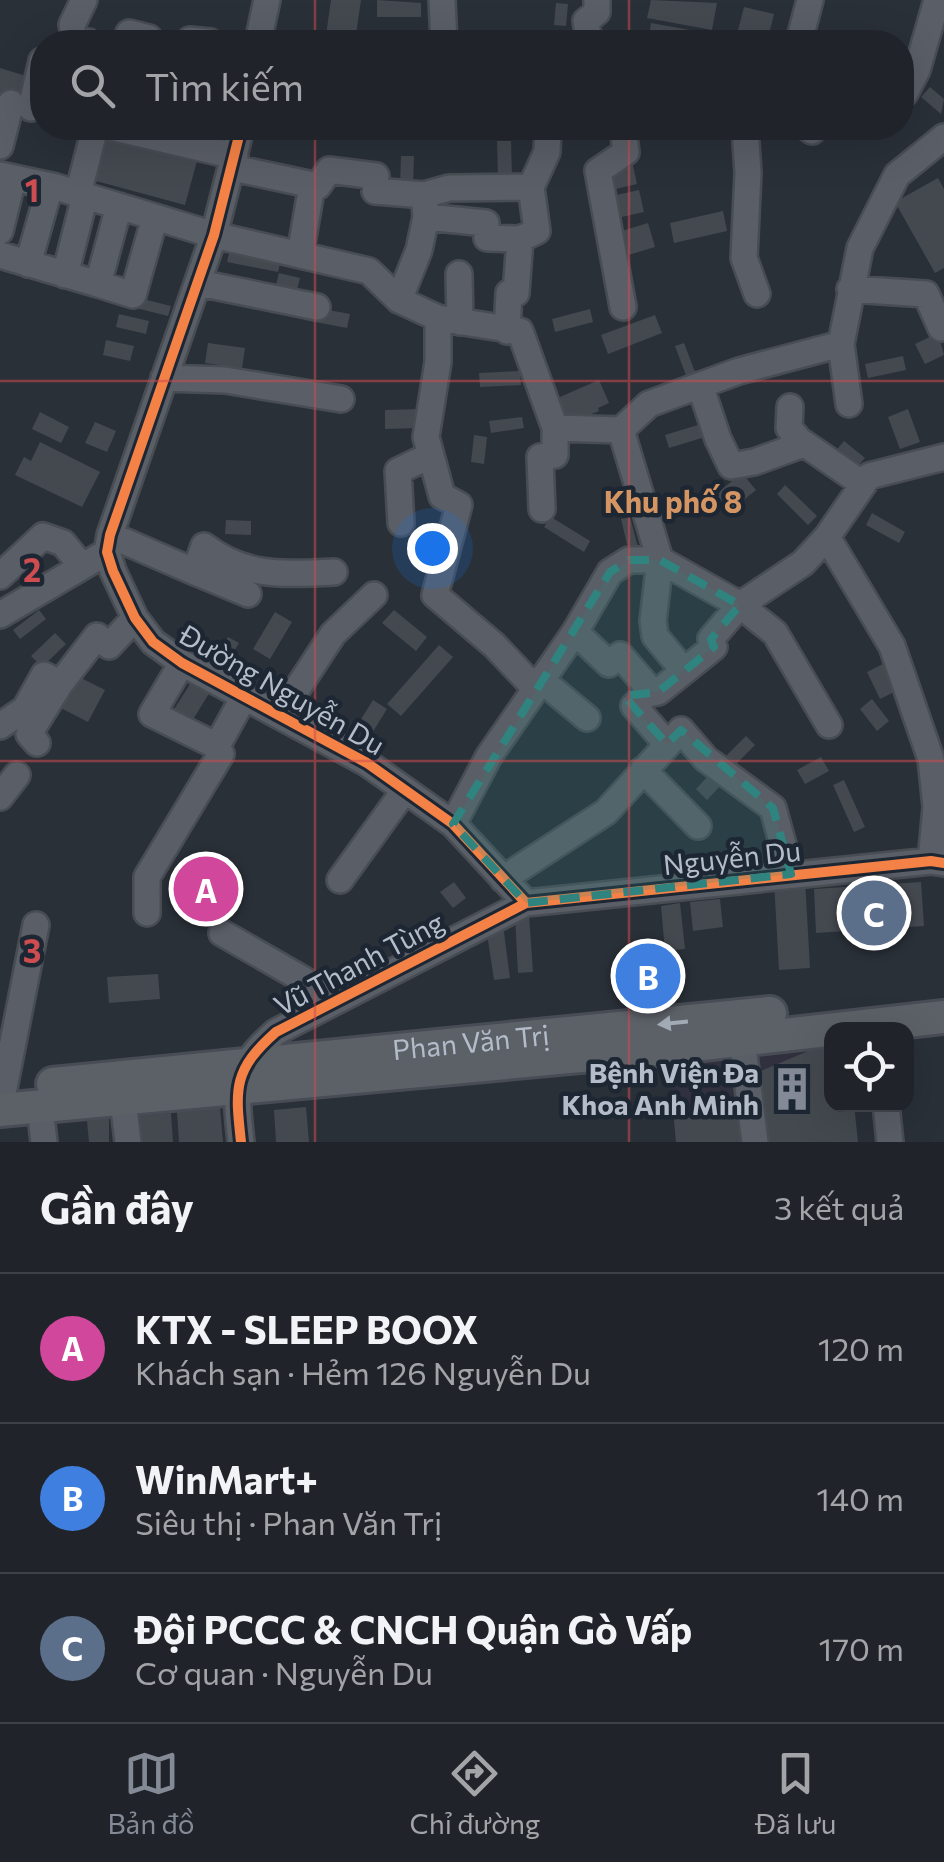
<!DOCTYPE html>
<html lang="vi">
<meta charset="utf-8">
<style>
body{margin:0;font-family:Commissioner,sans-serif;background:#2d3036;color:#f1f3f6}
.controls{position:absolute;right:30px;bottom:30px;display:grid;overflow:hidden;border-radius:20px;box-shadow:0 10px 40px #0002}
.controls button{width:90px;height:90px;display:grid;place-items:center;padding:0;border:0;border-bottom:2px solid #3d4147;background:#20242a;color:#f1f3f6;font:50px sans-serif}
.you{position:absolute;left:432px;top:548px;width:35px;height:35px;margin:-25px;border:8px solid #fff;border-radius:50%;background:#1a73e8;box-shadow:0 0 0 15px #1a73e833}
.badge{display:grid;place-items:center;width:65px;height:65px;border-radius:50%;background:#848b96;color:#fff;font-size:32px;font-weight:700}
.pin{position:absolute;translate:-50% -50%;border:5px solid #fff;box-shadow:0 2px 10px #0006}
.list{margin:0;padding:0;list-style:none}
h2{display:flex;justify-content:space-between;align-items:center;height:130px;margin:0;padding:0 40px;font-size:42px}
h2 small{font-size:32px;font-weight:400;color:#a2a4a8}
.list li{display:grid;grid-template-columns:65px 1fr auto;gap:30px;align-items:center;box-sizing:border-box;height:150px;padding:0 40px;border-top:2px solid #3d4147}
.list b{display:block;font-size:38px;white-space:nowrap}
.list p{margin:0;font-size:32px;white-space:nowrap;color:#a2a4a8}
.list em{font-size:32px;font-style:normal;color:#a2a4a8}
.icon{flex:none;width:55px;height:55px;fill:none;stroke:currentColor;stroke-width:2;stroke-linecap:round;stroke-linejoin:round}
.map{position:relative;flex:none;width:944px;height:1142px;overflow:hidden}
.search{position:absolute;background:#20242a;box-shadow:0 10px 40px #0002;left:30px;right:30px;top:30px;height:110px;display:flex;align-items:center;gap:25px;box-sizing:border-box;padding:0 35px;border-radius:40px;color:#a2a4a8;font-size:38px}
.sheet{height:580px;background:#20242a}
nav{display:flex;justify-content:space-around;align-items:center;box-sizing:border-box;height:140px;border-top:2px solid #3d4147;background:#20242a;font-size:28px;color:#a2a4a8}
nav a{display:grid;justify-items:center;gap:5px}
nav .on{color:#848b96}
.map>svg:first-child{display:block}
.medical{fill:#31303e}
.building{fill:#444950}
.lines{fill:none;stroke-linecap:round;stroke-linejoin:round}
.minor-casing{stroke:#484c53;stroke-width:30}
.major-casing{stroke:#484c55;stroke-width:38}
.minor{stroke:#5a5e66;stroke-width:25}
.major{stroke:#5c6168;stroke-width:32}
.cycleway-casing{stroke:#1d2633;stroke-width:16}
.cycleway{stroke:#f48246;stroke-width:10}
.oneway{fill:#a2aab6}
.marked{fill:#308480;fill-opacity:0.2;stroke:#308480;stroke-width:8;stroke-dasharray:20 12;stroke-linejoin:round}
.grid{fill:none;stroke:#ce4d50;stroke-width:2.5;stroke-opacity:0.55}
.labels{text-anchor:middle;stroke-width:9;stroke-linejoin:round;paint-order:stroke}
.street-label{font-size:28px;fill:#b4bcc9;stroke:#1d2633}
.poi-label{font-size:28px;font-weight:bold;fill:#b4bcc9;stroke:#1d2633;text-anchor:end}
.neighbourhood-label{font-size:30px;font-weight:bold;fill:#d59563;stroke:#1d2633}
.grid-label{font-size:32px;text-anchor:middle;font-weight:bold;fill:#ce4d50;stroke:#1d2633;stroke-width:9;stroke-linejoin:round;paint-order:stroke}
</style>
<div class="map">
<svg width="944" height="1142" viewBox="0 0 944 1142">
<rect width="100%" height="100%" fill="#2a3038"/>
<path class="medical" d="M831 1036 751 1142H676L667 1048Z"/>
<path class="building" d="M331 0H361L355 42H325Z
M377 0 421 3V17H377Z
M651 0 717 3 712 30 647 18Z
M556 3 568 4 566 26 554 25Z
M744 7 774 14 767 42H735Z
M651 23 695 31 693 42H656L657 38 649 37Z
M0 68 26 76 20 98 0 93Z
M930 87 944 99 941 114 921 97Z
M472 128H509L510 135 473 138Z
M107 138 197 161 185 205 96 181Z
M497 141H511L512 177H498Z
M401 156H414L413 187 400 186Z
M632 161 637 184 607 191 602 168Z
M938 178 944 189V268L935 273 895 202Z
M639 190 644 212 613 219 608 197Z
M723 211 727 231 674 243 670 223Z
M648 223 655 247 622 257 615 233Z
M231 245 282 255 278 272 227 262Z
M279 273 300 278 295 298 274 293Z
M135 297 171 306 168 316 132 307Z
M307 306 350 314 347 328 305 320Z
M590 309 593 322 555 332 552 319Z
M119 314 149 321 146 334 116 327Z
M655 315 662 333 608 354 601 335Z
M938 333 944 355 925 364 915 344Z
M106 340 134 346 130 361 103 355Z
M208 343 245 348 242 368 205 363Z
M684 343 696 375 687 378 675 346Z
M903 356 906 370 868 378 865 364Z
M520 371 521 385 480 387 479 373Z
M599 380 609 403 598 408 599 411 564 425 553 400Z
M418 409 419 428 385 429V410Z
M908 409 920 442 900 449 888 417Z
M40 412 69 427 61 443 32 429Z
M522 417 524 428 491 433 489 421Z
M711 421 715 434 669 448 665 435Z
M95 422 116 431 107 452 85 443Z
M474 435 487 437 484 464 471 462Z
M844 441 865 458 855 469 834 453Z
M40 442 100 472 82 507 15 475 24 457 31 461Z
M742 473 756 490 730 511 716 494Z
M785 485 817 516 808 525 777 494Z
M872 513 905 532 899 543 866 525Z
M551 517 590 541 584 552 544 527Z
M630 517 639 551 629 553 621 519Z
M226 520 251 521V535L225 534Z
M39 610 46 619 20 639 13 630Z
M394 610 427 637 416 651 382 623Z
M275 612 292 622 270 659 253 649Z
M55 633 66 644 42 667 31 656Z
M228 637 239 643 227 663 217 657Z
M439 645 453 657 401 716 387 704Z
M885 663 898 690 880 699 867 672Z
M73 674 105 690 88 722 57 706Z
M192 681 210 692 189 726 171 714Z
M872 699 889 721 877 731 860 709Z
M373 700 387 709 372 733 358 724Z
M746 736 755 745 731 769 722 760Z
M821 757 829 771 805 784 797 770Z
M709 775 720 786 707 800 696 789Z
M844 780 865 827 854 832 833 785Z
M805 879 810 968 779 970 774 881Z
M454 882 466 898 453 908 440 892Z
M921 882 924 926 816 933 814 889Z
M720 899 723 927 693 931 690 902Z
M680 903 685 949 665 951 661 906Z
M529 915 533 972 518 973 515 916Z
M503 925 510 978 494 980 486 927Z
M158 974 160 999 109 1003 107 977Z
M832 1041V1104H854L858 1142H758L751 1075Z
M751 1103 753 1142H676L673 1110Z
M306 1107 309 1142H276L274 1110Z
M220 1108 223 1142H179L177 1112Z
M171 1113 173 1142H138L136 1116Z
M109 1118V1142H89L87 1121Z"/>
<g class="lines">
<g class="minor-casing">
<path id="minor" d="M442 0 444 42
M72 25 84 0
M129 33 149 38 148 42
M84 42H88
M189 42 190 40 210 42
M258 42 267 0
M589 42 586 21 597 12V0
M799 42 810 0
M902 91 905 93 917 70 937 0
M31 108 42 61
M115 128 235 156
M241 128 214 235 110 535 107 552 113 571 135 618 153 642 182 663 367 763 453 824 526 903
M745 128 748 173 744 258 757 294
M808 128 812 131
M0 146 11 103
M233 168 318 186 329 170 376 176 375 191 424 195 449 188 531 187
M0 175 56 187 214 235 369 271 399 300 438 318 520 331 555 428V455L540 457 542 509
M78 194 95 128
M424 195 426 217 486 223 487 238 520 239
M0 231 13 178
M0 255 98 284 119 206
M300 255 312 185
M28 264 50 186
M459 274 460 322
M65 275 85 196
M199 283 317 307
M98 284 133 295 155 217
M850 289 926 294 941 328
M399 300 419 250 426 217
M623 307 598 171 626 152 623 128
M438 318V362L426 437 442 496 459 505 435 595 494 645 534 687
M507 331 509 293H516L520 239 537 231 531 187 547 152 548 128
M841 344 849 404
M164 378 225 380 341 399
M700 385 718 439 731 466 754 462 804 444
M790 407 789 428 799 440 863 484
M555 428 621 430 660 560 653 621 655 636 684 671
M621 430 649 404 739 371 841 344 860 248 897 175 944 137
M401 523 398 471 431 455
M110 535 195 572 204 546C246 578 283 574 334 572
M827 537 892 646 931 759 936 807 931 861
M195 572 248 594
M0 576 43 536 63 543 81 565
M0 615 107 552
M575 632 609 664 620 655 653 693
M182 663 152 714 217 746
M540 679 587 718
M280 715 333 634 374 595
M0 726 25 709 44 675 60 684 97 636 109 646 135 618
M37 743 29 734 60 684
M667 744 634 706 648 693 658 692 714 647 711 639 740 605 803 563 827 537 869 476 944 457
M643 770 698 826
M0 797 17 775
M453 824 489 756 575 632 610 572 629 560H660L740 605 775 633 829 725
M503 879 606 812 681 730 706 759 773 808 791 874
M340 880 405 790
M147 913V877L221 754 217 746 245 695
M222 933 304 980 329 1004
M740 1023 755 1142
M4 1088 36 925
M123 1100 128 1142
M886 1104 890 1142
M40 1107 44 1142
M241 1142C235 1088 233 1070 276 1032L526 903 931 861 944 863"/>
</g>
<g class="major-casing">
<g id="major">
<path id="s1" d="M53 1084 770 1013"/>
<path d="M0 1110 667 1048 944 1017"/>
</g>
</g>
<use href="#minor" class="minor"/>
<use href="#major" class="major"/>
<g class="cycleway-casing">
<path id="cycleway" d="M241 128 214 235 110 535 107 552 113 571 135 618 153 642 182 663 367 763 453 824 526 903
M241 1142C235 1088 233 1070 276 1032L526 903 931 861 944 863"/>
</g>
<use href="#cycleway" class="cycleway"/>
</g>
<defs><path id="oneway-solid" d="M-6-.8H1V-3.2L6.5 0L1 3.2V.8H-6Z" transform="scale(2.5)"/></defs>
<use class="oneway" href="#oneway-solid" transform="translate(673 1023) rotate(174)"/>
<path class="marked" d="M629 560H660L740 605 711 639 714 647 658 692 624 696 667 744 681 730 773 808 791 874 526 903 453 824 610 572Z"/>
<path class="grid" d="M315 0V42M629 0V42M315 128V1142M629 128V1142M0 381H944M0 761H944"/>
<defs>
<g id="building-bare" transform="scale(3.45)"><path d="M-4-6H4V6H1V3H-1V6H-4ZM-2.5-4.3h1.7v1.8h-1.7ZM.8-4.3h1.7v1.8H.8ZM-2.5-1h1.7V.8h-1.7ZM.8-1h1.7V.8H.8Z" fill="#848b96" stroke="#1d2633" stroke-width="2.5" paint-order="stroke"/></g>
</defs>
<g fill-rule="evenodd">
<use href="#building-bare" x="792" y="1089"/>
</g>
<g class="labels">
<g class="street-label">
<text transform="translate(282 690) rotate(30)" y="10">Đường Nguyễn Du</text>
<text transform="translate(732 858) rotate(-6)" y="10">Nguyễn Du</text>
<text transform="translate(359 964) rotate(-28)" y="10">Vũ Thanh Tùng</text>
<text dy="10" stroke="none"><textPath href="#s1" startOffset="420">Phan Văn Trị</textPath></text>
</g>
<g class="poi-label">
<text x="759" y="1083">Bệnh Viện Đa<tspan x="759" dy="32">Khoa Anh Minh</tspan></text>
</g>
<g class="neighbourhood-label">
<text x="673" y="513">Khu phố 8</text>
</g>
</g>
<g class="grid-label">
<text x="32" y="202">1</text>
<text x="32" y="582">2</text>
<text x="32" y="963">3</text>
</g>
</svg>
<div class="controls">
<button><svg class="icon" aria-label="locate" viewBox="0 0 24 24"><circle cx="12" cy="12" r="6"/><path d="M12 2v4M12 18v4M2 12h4M18 12h4"/></svg></button>
</div>
<div class="you"></div>
<div class="pin badge" style="left:206px;top:889px;background:#d1479c">A</div>
<div class="pin badge" style="left:648px;top:976px;background:#3f7fe0">B</div>
<div class="pin badge" style="left:874px;top:913px;background:#5c6f8a">C</div>
<div class="search"><svg class="icon" aria-label="search" viewBox="0 0 24 24"><circle cx="10" cy="10" r="6"/><path d="M15 15l6 6"/></svg>Tìm kiếm</div>
</div>
<section class="sheet">
<h2>Gần đây<small>3 kết quả</small></h2>
<ul class="list">
<li><span class="badge" style="background:#d1479c">A</span><div><b>KTX - SLEEP BOOX</b><p>Khách sạn · Hẻm 126 Nguyễn Du</p></div><em>120 m</em></li>
<li><span class="badge" style="background:#3f7fe0">B</span><div><b>WinMart+</b><p>Siêu thị · Phan Văn Trị</p></div><em>140 m</em></li>
<li><span class="badge" style="background:#5c6f8a">C</span><div><b>Đội PCCC &amp; CNCH Quận Gò Vấp</b><p>Cơ quan · Nguyễn Du</p></div><em>170 m</em></li>
</ul>
</section>
<nav>
<a class="on"><svg class="icon" aria-label="map" viewBox="0 0 24 24"><path d="M3 6l6-2 6 2 6-2v14l-6 2-6-2-6 2zM9 4v14M15 6v14"/></svg>Bản đồ</a>
<a><svg class="icon" aria-label="directions" viewBox="0 0 24 24"><path d="M12 3l9 9-9 9-9-9zM9 14v-3h6M13 9l2 2-2 2"/></svg>Chỉ đường</a>
<a><svg class="icon" aria-label="saved" viewBox="0 0 24 24"><path d="M7 4h10v16l-5-4-5 4z"/></svg>Đã lưu</a>
</nav>
